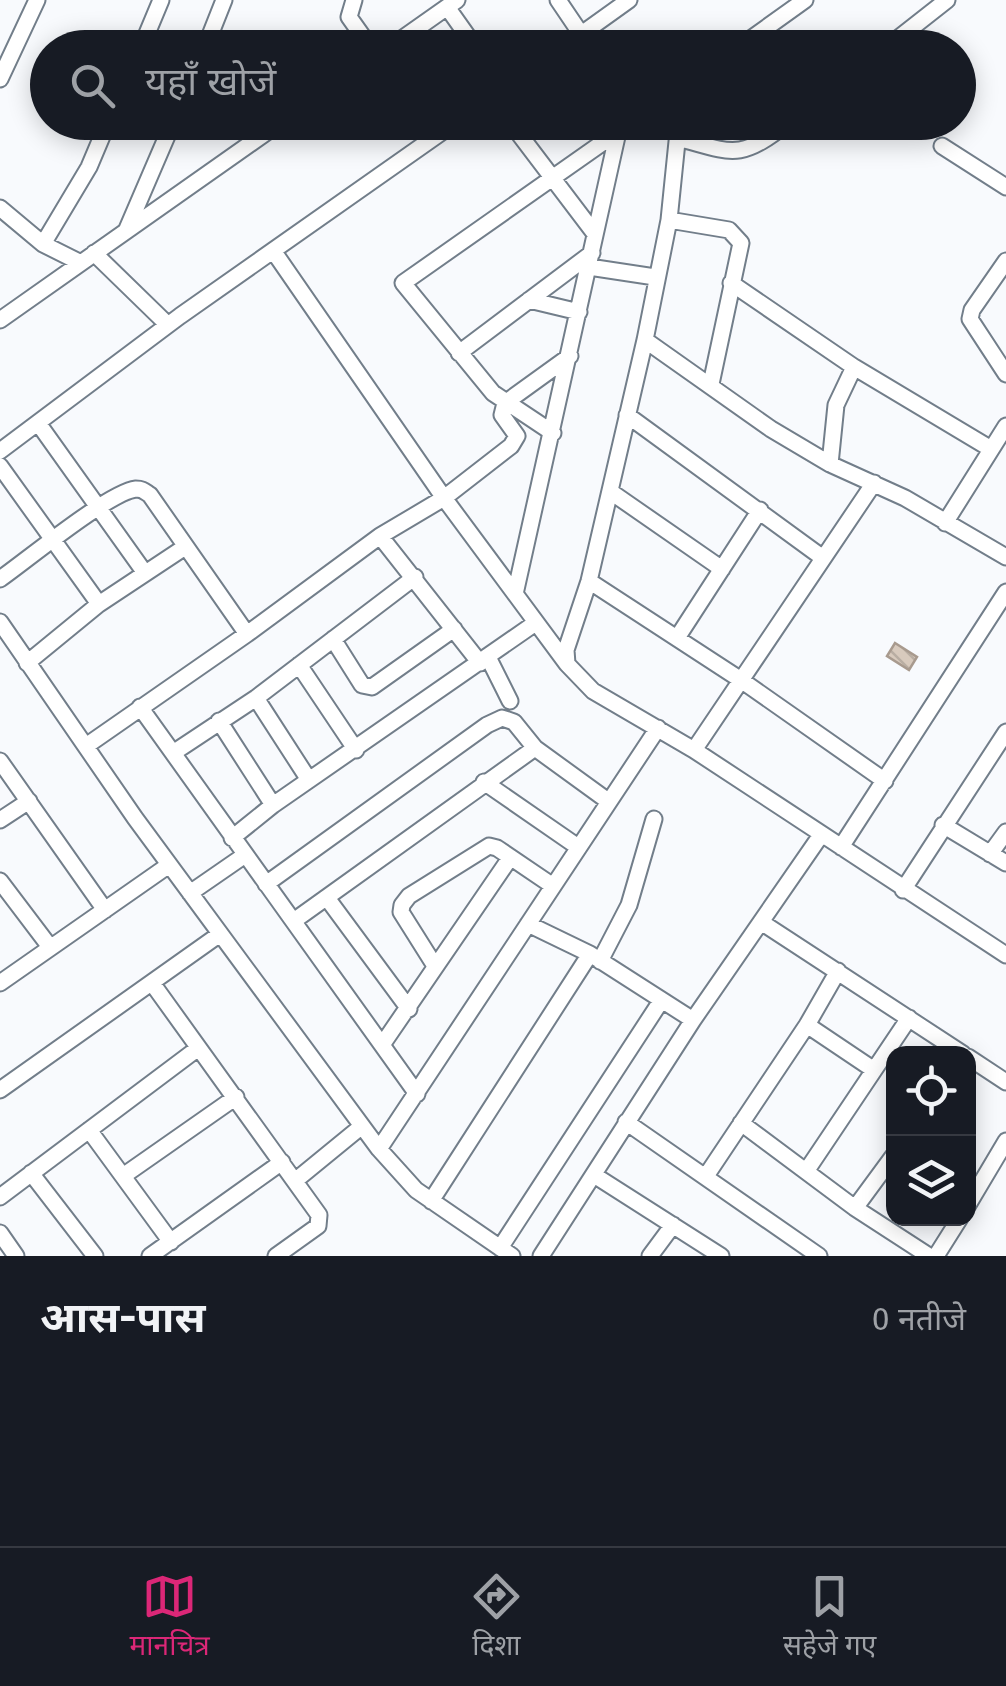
<!DOCTYPE html>
<html lang="hi">
<meta charset="utf-8">
<style>
body{margin:0;font-family:"Fira Sans","Noto Sans Devanagari",sans-serif;background:#242831;color:#f1f3f6}
.controls{position:absolute;right:30px;bottom:30px;display:grid;overflow:hidden;border-radius:20px;box-shadow:0 5px 25px #0003}
.controls button{width:90px;height:90px;display:grid;place-items:center;padding:0;border:0;border-bottom:2px solid #363941;background:#171b24;color:#f1f3f6;font:50px sans-serif}
.list{margin:0;padding:0;list-style:none}
h2{display:flex;justify-content:space-between;align-items:center;height:130px;margin:0;padding:0 40px;font-size:42px}
h2 small{font-size:32px;font-weight:400;color:#9ea1a6}
.icon{flex:none;width:55px;height:55px;fill:none;stroke:currentColor;stroke-width:2;stroke-linecap:round;stroke-linejoin:round}
.map{position:relative;flex:none;width:1006px;height:1256px;overflow:hidden}
.search{position:absolute;background:#171b24;box-shadow:0 5px 25px #0003;left:30px;right:30px;top:30px;height:110px;display:flex;align-items:center;gap:25px;box-sizing:border-box;padding:0 35px;border-radius:55px;color:#9ea1a6;font-size:38px}
.sheet{height:290px;background:#171b24}
nav{display:flex;justify-content:space-around;align-items:center;box-sizing:border-box;height:140px;border-top:2px solid #363941;background:#171b24;font-size:28px;color:#9ea1a6}
nav a{display:grid;justify-items:center;gap:5px}
nav .on{color:#db2777}
.map>svg:first-child{display:block}
.building{fill:url(#building-back-hatch);stroke:#a89a8e;stroke-width:2.5}
.lines{fill:none;stroke-linecap:round;stroke-linejoin:round}
.minor-casing{stroke:#727e8a;stroke-width:19}
.minor{stroke:#fff;stroke-width:15}
</style>
<div class="map">
<svg width="1006" height="1256" viewBox="0 0 1006 1256">
<defs>
<pattern id="building-back-hatch" width="6" height="6" patternUnits="userSpaceOnUse" patternTransform="scale(2.5)"><rect width="6" height="6" fill="#d8cabd"/><path d="M-1 5l2 2M0 0l6 6M5-1l2 2" fill="none" stroke="#b9aea3"/></pattern>
</defs>
<rect width="100%" height="100%" fill="#f8fafd"/>
<path class="building" d="M895 643 917 657 909 670 887 656Z"/>
<g class="lines">
<g class="minor-casing">
<path id="minor" d="M354 0 349 17 371 48
M558 0 581 34
M447 7 476 48
M141 48 161 0
M205 48 224 0
M389 48 457 0
M562 48 629 0
M738 48 805 0
M886 48 947 0
M0 79 37 0
M414 122 427 141
M510 122 595 234
M679 122 669 220 645 340 589 581 566 650 567 664 593 691 694 750 1006 955
M678 138C735 154 740 160 789 122
M942 146 1006 187
M0 208 43 244 79 262
M669 220 729 230 741 243 711 384
M127 229 173 122
M43 244 89 167 108 122
M274 252 444 498 567 664
M94 253 168 325
M1006 261 972 310 970 319 1006 374
M589 267 655 277
M731 283 854 367 991 449
M529 300 579 312
M0 320 281 122
M645 340 771 429 830 464 905 498 1006 557
M459 353 592 253
M627 415 823 558
M38 423 145 573
M553 433 493 393 403 283 632 122
M0 451 180 316 456 122
M830 464 836 405 854 367
M0 466 99 604
M611 492 722 569
M945 523 1006 426
M380 536 480 663
M0 579C26 561 109 492 136 489 143 489 144 491 150 495L247 634
M589 581 741 680 885 781
M515 594 618 132
M0 622 135 818 379 1149 416 1190 512 1256
M677 638 760 510
M333 639 362 685 372 687 454 629
M488 657 510 701
M27 663 99 604 185 547
M299 665 356 750
M256 698 309 780
M140 707 417 1094
M219 721 273 805
M86 746 247 634 380 536 444 498 511 446 517 436 502 415 505 403 570 356
M694 750 874 483
M173 753 256 698 415 577
M0 761 105 910
M484 782 578 847
M0 820 29 801
M943 825 1006 863
M232 838 273 805 534 624
M841 847 1006 592
M990 854 1006 832
M0 881 50 947
M266 884 487 725 502 718 514 722 535 748 608 801
M903 890 1006 732
M190 893 245 855
M327 898 409 1009
M295 920 535 748
M761 922 963 1054
M528 924 590 954 693 1020
M600 961 629 905 654 819
M435 966 401 912 402 905 409 896 489 846 497 848 553 886
M0 983 169 865
M152 983 319 1215 318 1226 276 1256
M807 1025 874 1070
M382 1045 510 858
M968 1057 1006 1082
M0 1090 220 934
M626 1122 819 1256
M741 1123 855 1208 929 1256
M89 1130 171 1242
M379 1149 658 728
M807 1170 909 1018
M31 1173 95 1256
M594 1175 721 1256
M123 1176 236 1097
M706 1176 807 1025 838 971
M296 1180 362 1126
M0 1197 197 1049
M431 1201 590 954
M968 1205 1006 1141
M855 1208 894 1155
M0 1233 16 1256
M500 1248 661 1001
M150 1256 282 1162
M541 1256 693 1020 821 835
M650 1256 673 1225
M936 1256 960 1218"/>
</g>
<use href="#minor" class="minor"/>
</g>
</svg>
<div class="controls">
<button><svg class="icon" aria-label="locate" viewBox="0 0 24 24"><circle cx="12" cy="12" r="6"/><path d="M12 2v4M12 18v4M2 12h4M18 12h4"/></svg></button>
<button><svg class="icon" aria-label="layers" viewBox="0 0 24 24"><path d="M12 4l9 5-9 5-9-5zM3 14l9 5 9-5"/></svg></button>
</div>
<div class="search"><svg class="icon" aria-label="search" viewBox="0 0 24 24"><circle cx="10" cy="10" r="6"/><path d="M15 15l6 6"/></svg>यहाँ खोजें</div>
</div>
<section class="sheet">
<h2>आस-पास<small>0 नतीजे</small></h2>
<ul class="list">
</ul>
</section>
<nav>
<a class="on"><svg class="icon" aria-label="map" viewBox="0 0 24 24"><path d="M3 6l6-2 6 2 6-2v14l-6 2-6-2-6 2zM9 4v14M15 6v14"/></svg>मानचित्र</a>
<a><svg class="icon" aria-label="directions" viewBox="0 0 24 24"><path d="M12 3l9 9-9 9-9-9zM9 14v-3h6M13 9l2 2-2 2"/></svg>दिशा</a>
<a><svg class="icon" aria-label="saved" viewBox="0 0 24 24"><path d="M7 4h10v16l-5-4-5 4z"/></svg>सहेजे गए</a>
</nav>
